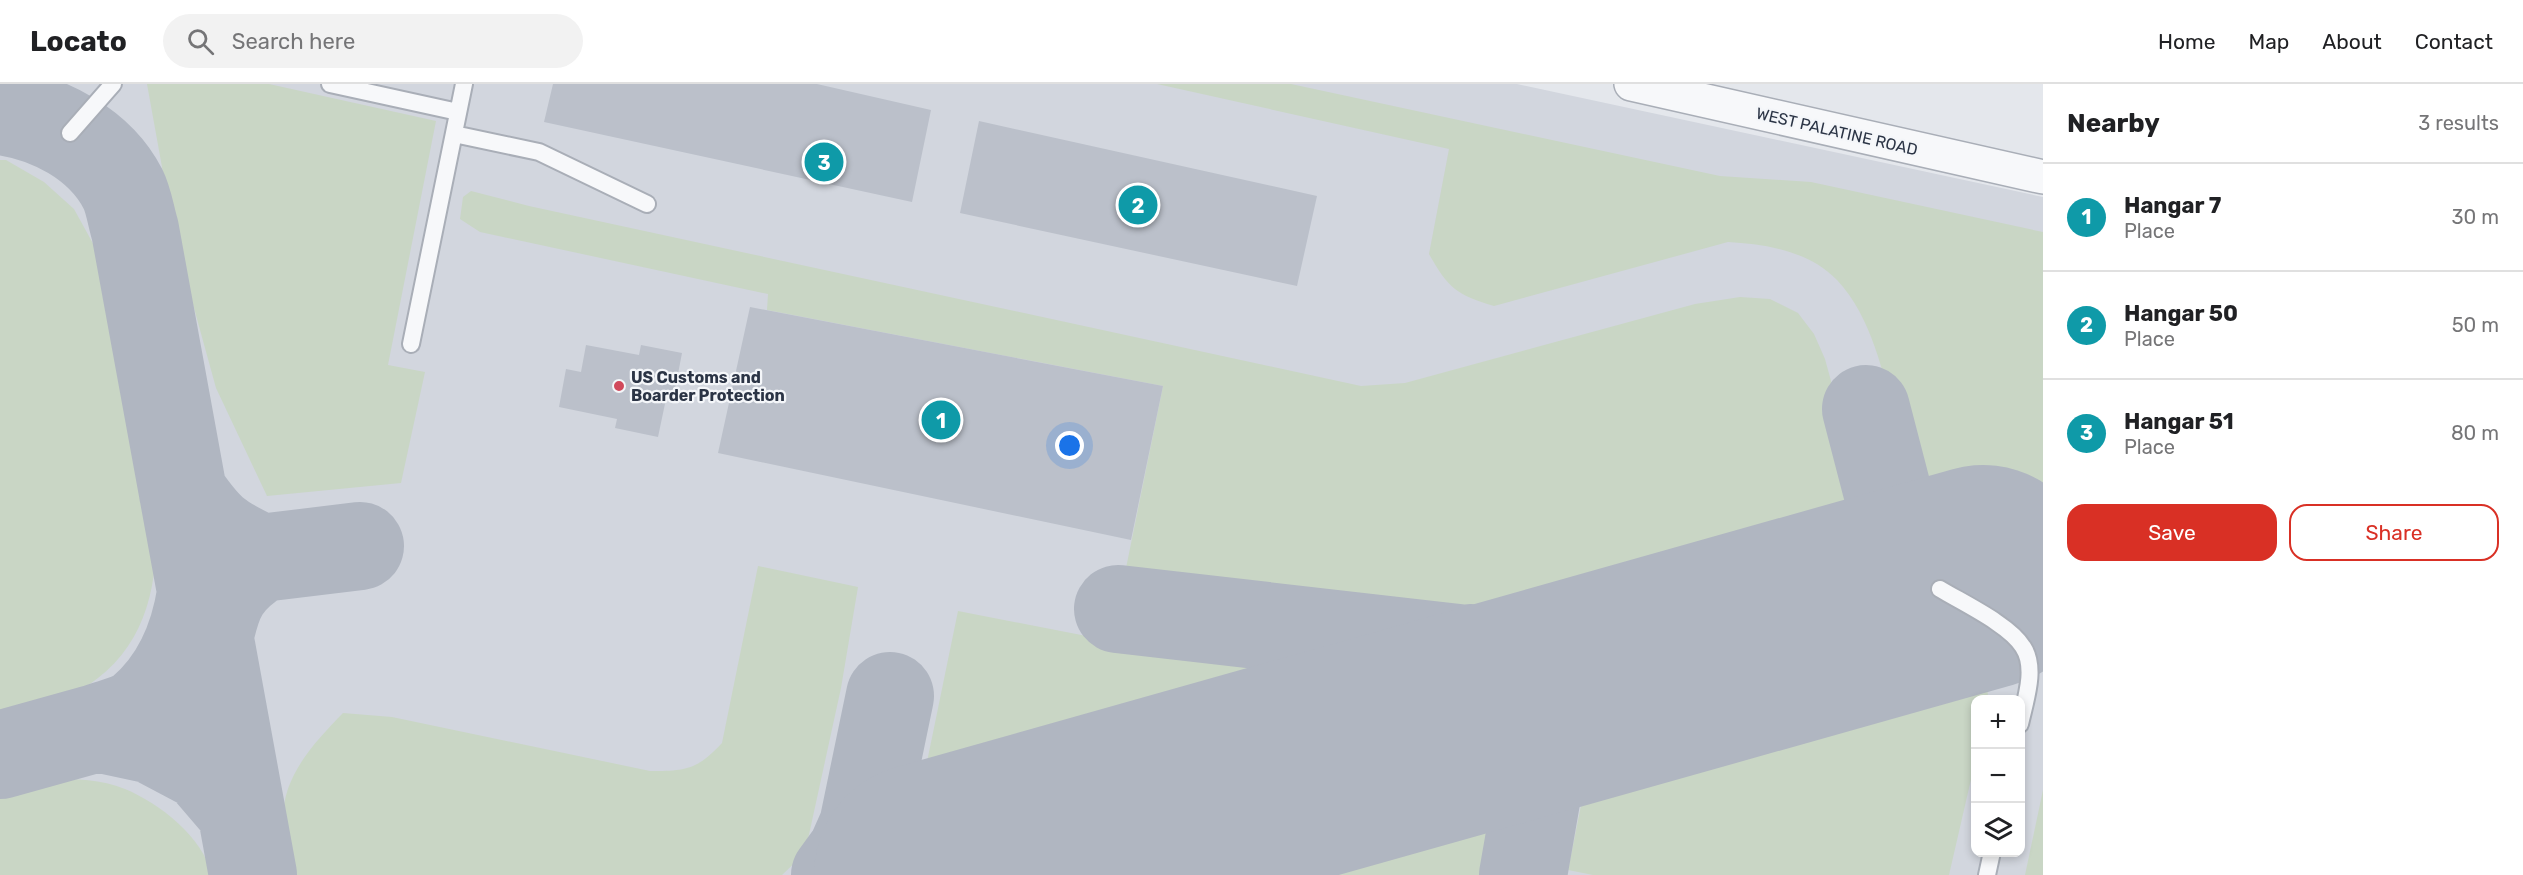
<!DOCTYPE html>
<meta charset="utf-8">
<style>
body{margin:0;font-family:Rubik,sans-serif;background:#f2f2f2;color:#202124}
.controls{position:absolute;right:18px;bottom:18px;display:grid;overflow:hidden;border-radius:12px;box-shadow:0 3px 9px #0003}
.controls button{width:54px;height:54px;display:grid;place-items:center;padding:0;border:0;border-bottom:2px solid #e0e0e0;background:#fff;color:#202124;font:30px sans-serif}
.you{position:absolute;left:1070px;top:362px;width:21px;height:21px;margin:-15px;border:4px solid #fff;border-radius:50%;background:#1a73e8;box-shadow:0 0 0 9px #1a73e833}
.badge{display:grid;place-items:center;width:39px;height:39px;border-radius:50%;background:#d93025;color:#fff;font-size:20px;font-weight:700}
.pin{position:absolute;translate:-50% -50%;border:3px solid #fff;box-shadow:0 2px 6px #0006}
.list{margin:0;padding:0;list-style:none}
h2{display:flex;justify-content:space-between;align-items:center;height:78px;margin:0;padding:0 24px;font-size:26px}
h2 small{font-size:20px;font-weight:400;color:#757577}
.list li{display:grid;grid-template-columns:39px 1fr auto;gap:18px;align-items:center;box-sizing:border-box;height:108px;padding:0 24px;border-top:2px solid #e0e0e0}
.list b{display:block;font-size:22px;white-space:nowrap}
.list p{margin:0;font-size:20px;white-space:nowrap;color:#757577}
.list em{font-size:20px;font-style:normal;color:#757577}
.actions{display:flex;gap:12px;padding:18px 24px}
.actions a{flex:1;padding:14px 0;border:2px solid #d93025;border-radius:18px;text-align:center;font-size:21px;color:#d93025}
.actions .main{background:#d93025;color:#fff}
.icon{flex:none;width:33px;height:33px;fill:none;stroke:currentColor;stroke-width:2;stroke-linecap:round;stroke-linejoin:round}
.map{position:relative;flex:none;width:2043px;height:791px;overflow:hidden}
header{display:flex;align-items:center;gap:36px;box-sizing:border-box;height:84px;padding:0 30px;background:#fff;border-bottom:2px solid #e0e0e0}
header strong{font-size:28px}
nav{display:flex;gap:33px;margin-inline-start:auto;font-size:21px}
.search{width:420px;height:54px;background:#f2f2f2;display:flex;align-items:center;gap:15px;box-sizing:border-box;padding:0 21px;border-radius:33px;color:#757577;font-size:22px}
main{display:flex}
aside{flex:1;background:#fff}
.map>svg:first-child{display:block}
.built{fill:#d2d6de;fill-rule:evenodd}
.green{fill:#c9d6c5}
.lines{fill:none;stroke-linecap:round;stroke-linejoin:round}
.taxiway{stroke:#b0b6c1;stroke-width:88}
.runway{stroke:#b0b6c1;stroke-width:224}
.building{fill:#bbc0ca}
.service-casing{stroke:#a9aeb7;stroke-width:20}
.tertiary-casing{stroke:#a9aeb7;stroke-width:36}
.service{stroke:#f7f8fa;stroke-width:16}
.tertiary{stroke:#f7f8fa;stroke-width:33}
.poi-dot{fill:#d1495b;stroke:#f4f6f9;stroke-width:2}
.labels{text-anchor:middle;stroke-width:4.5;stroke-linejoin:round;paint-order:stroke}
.street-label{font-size:16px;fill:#2b3445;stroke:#f4f6f9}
.poi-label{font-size:16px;font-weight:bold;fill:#2b3445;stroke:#f4f6f9;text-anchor:start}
</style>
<header>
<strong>Locato</strong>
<div class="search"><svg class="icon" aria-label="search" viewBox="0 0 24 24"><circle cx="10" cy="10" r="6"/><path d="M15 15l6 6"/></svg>Search here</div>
<nav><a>Home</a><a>Map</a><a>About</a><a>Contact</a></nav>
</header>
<main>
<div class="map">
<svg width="2043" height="791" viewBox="0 0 2043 791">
<rect width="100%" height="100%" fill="#e4e7ec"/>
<path class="built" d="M0 0H1517L2043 113V791H0ZM1976 616H2020V768H1976Z"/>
<path class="green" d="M147 0H269L436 37 388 281 425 288 401 399 267 412 216 304 175 155Z
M1157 0H1291L1720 92 1811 98 2043 148V518L2034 509 2009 497 1954 485 1933 464C1921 422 1909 380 1896 337 1883 290 1872 233 1837 196 1809 167 1766 160 1728 158L1494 222C1457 211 1448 204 1429 170L1449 65Z
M0 76H6L44 98 74 125 101 174 156 466C153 533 129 583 66 614 47 624 21 627 0 633Z
M471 107 529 122 1361 302 1405 299 1695 220 1740 213 1770 215 1798 229 1814 250 1825 275 1857 392V421L1844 458 1826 483 1808 496 1770 516 1604 562 1147 516 1125 489 1163 302 767 226 768 210 480 148 460 135 463 113Z
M758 482 858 503 841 604 805 769 782 791H293C290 774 283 754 283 736 282 692 315 658 343 629L392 633 650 687C686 687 697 686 722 659Z
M958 527 1112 557 1114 548 1127 542 1435 573 1482 592 1484 597 950 748 931 741 924 726 921 707Z
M1913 551C1923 552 1935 552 1946 554 1971 561 1989 590 1988 615L1976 616 1975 678 1949 791H1593L1568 786 1591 672 1612 643 1626 634Z
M1442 683C1449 684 1458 684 1465 687 1508 706 1494 755 1485 791H1057Z
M51 695C76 695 101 695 125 705 159 719 203 753 212 791H0V710Z
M2043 706V791H2025Z"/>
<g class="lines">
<path class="taxiway" d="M0 27C48 33 100 60 123 105 129 117 131 133 135 146L253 791
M183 409C210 448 219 454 261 474 225 498 218 513 209 555
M261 474 360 462
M201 509C194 554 176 597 140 627 130 635 110 639 97 644L153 656 204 683 240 725
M1118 525 1650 586
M1822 538 1868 500 1884 465 1892 425 1866 325
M1470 564 1488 572 1507 589 1535 687 1537 711 1523 791
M0 671 97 644
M863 742 890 612
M835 791 851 769 863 742C883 771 905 779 937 788"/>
<path class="runway" d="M926 791 1983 493"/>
</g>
<path class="building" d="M553 0H817L931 26 912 118 544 38Z
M979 37 1317 112 1297 202 960 129Z
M750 223 1163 302 1131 456 718 369Z
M586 261 639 271 641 261 682 269 673 316 666 315 658 353 615 344 617 335 559 323 566 285 581 288Z"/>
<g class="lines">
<g class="service-casing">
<path id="service" d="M330 0 458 28
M70 49 113 0
M454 50 539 68 647 120
M411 260 464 0
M1940 505C1963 519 2010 541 2023 563 2037 584 2025 617 2020 640
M1987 791 1992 768"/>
</g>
<g class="tertiary-casing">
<path id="tertiary" d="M1631 0 2043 93"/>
</g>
<use href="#service" class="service"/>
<use href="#tertiary" class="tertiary"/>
</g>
<circle class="poi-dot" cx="619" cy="302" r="6"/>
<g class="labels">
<g class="street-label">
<text transform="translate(1837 47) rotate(13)" y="6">WEST PALATINE ROAD</text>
</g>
<g class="poi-label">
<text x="631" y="299">US Customs and<tspan x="631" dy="18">Boarder Protection</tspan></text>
</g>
</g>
</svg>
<div class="controls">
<button>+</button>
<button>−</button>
<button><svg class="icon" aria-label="layers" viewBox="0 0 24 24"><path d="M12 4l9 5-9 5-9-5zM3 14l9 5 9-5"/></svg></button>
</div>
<div class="you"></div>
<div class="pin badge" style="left:941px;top:336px;background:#0f9aa8">1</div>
<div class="pin badge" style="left:1138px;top:121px;background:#0f9aa8">2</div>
<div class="pin badge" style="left:824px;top:78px;background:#0f9aa8">3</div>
</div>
<aside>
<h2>Nearby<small>3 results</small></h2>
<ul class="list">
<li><span class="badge" style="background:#0f9aa8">1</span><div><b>Hangar 7</b><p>Place</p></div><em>30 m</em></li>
<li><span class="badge" style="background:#0f9aa8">2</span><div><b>Hangar 50</b><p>Place</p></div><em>50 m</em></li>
<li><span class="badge" style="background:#0f9aa8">3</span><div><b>Hangar 51</b><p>Place</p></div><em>80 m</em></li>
</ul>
<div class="actions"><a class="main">Save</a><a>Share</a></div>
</aside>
</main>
